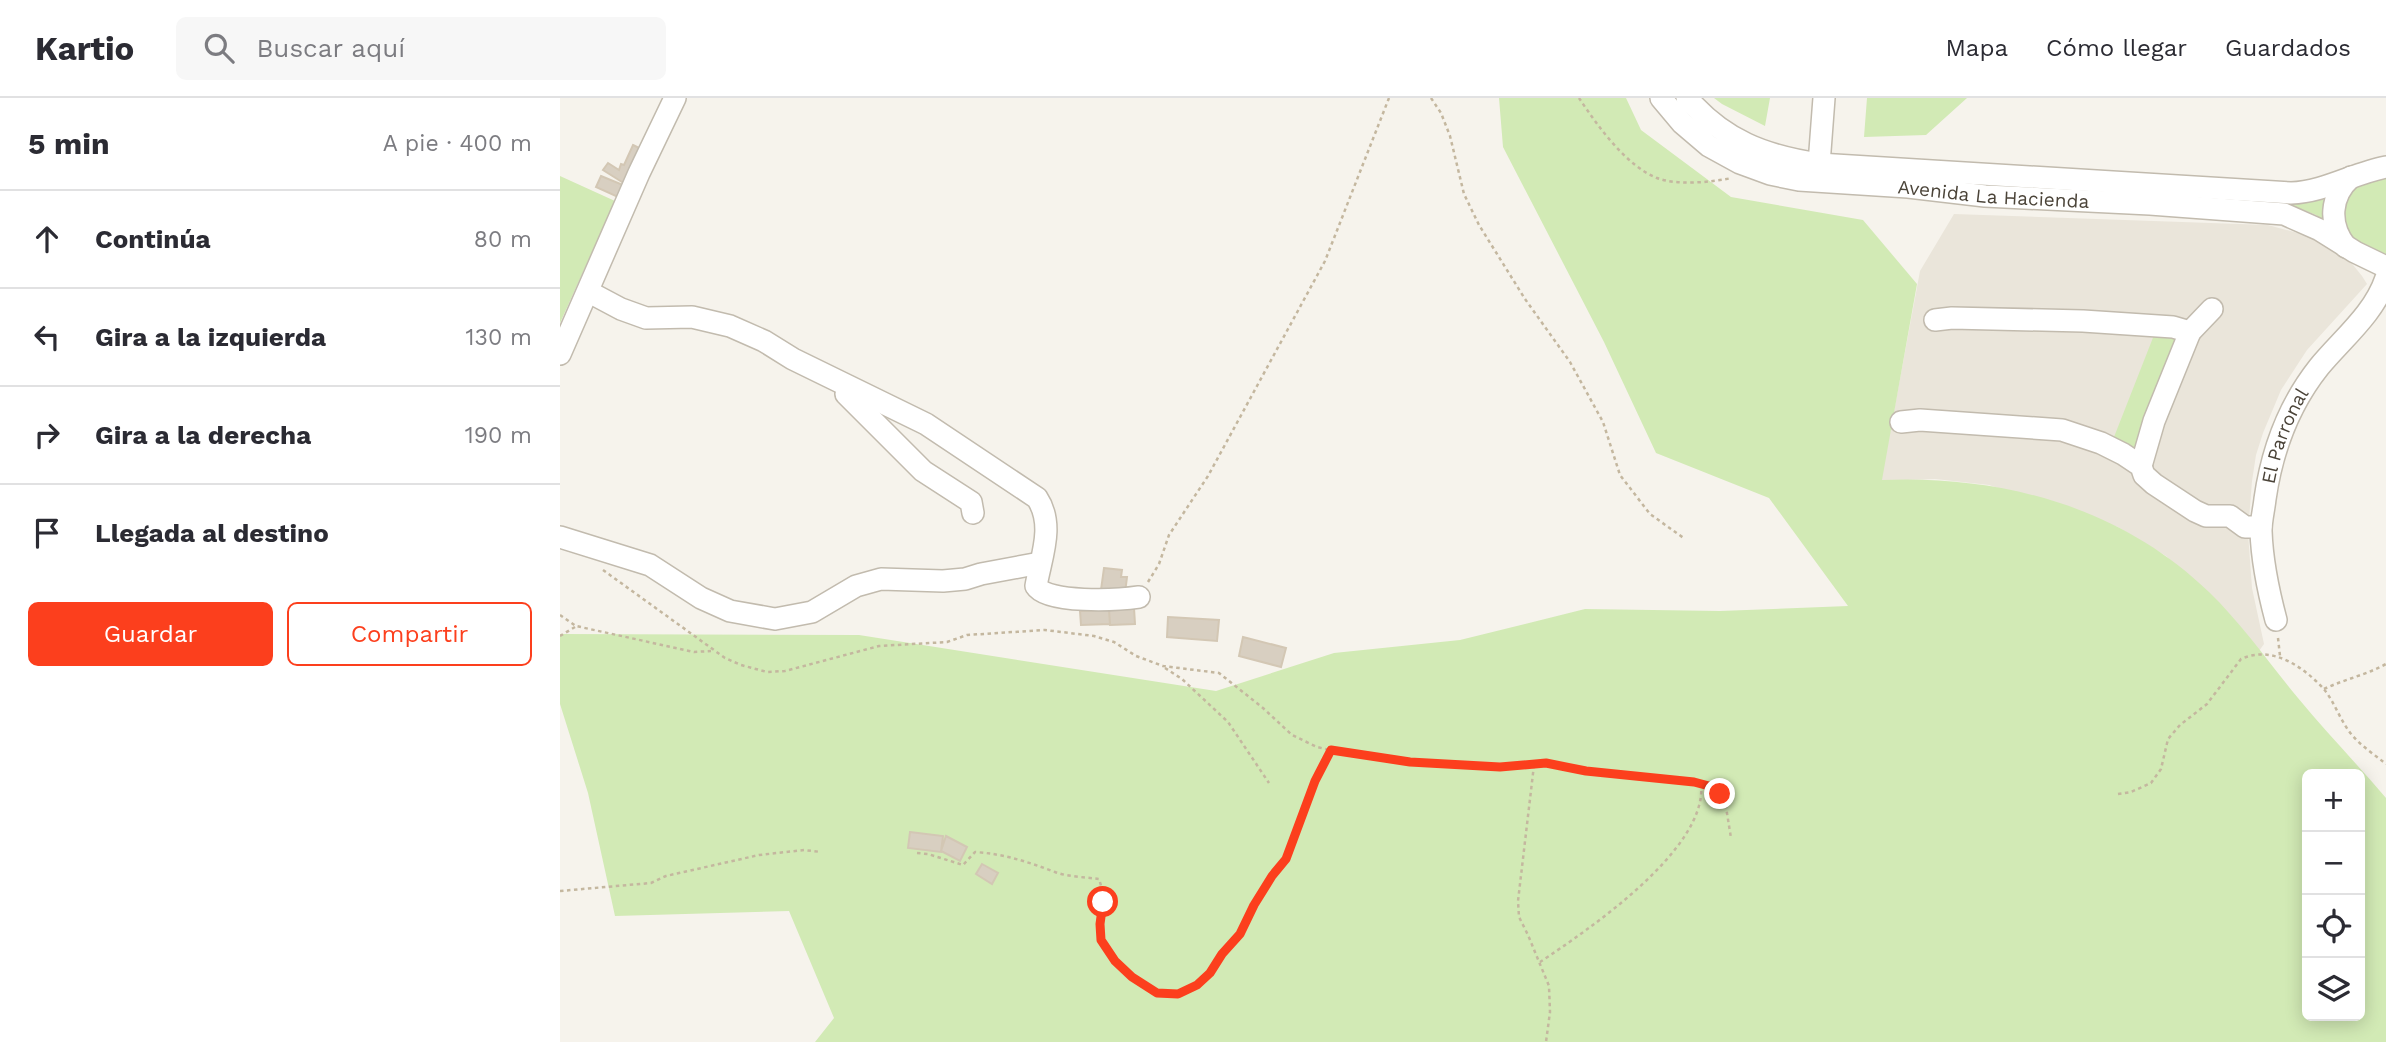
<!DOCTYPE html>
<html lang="es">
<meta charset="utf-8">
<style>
body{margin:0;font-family:"Work Sans",sans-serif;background:#f7f7f7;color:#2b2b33}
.controls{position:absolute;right:21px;bottom:21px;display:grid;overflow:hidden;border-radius:10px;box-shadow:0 4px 18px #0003}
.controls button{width:63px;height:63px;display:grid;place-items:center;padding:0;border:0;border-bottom:2px solid #e1e1e2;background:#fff;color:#2b2b33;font:35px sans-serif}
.stop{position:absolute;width:21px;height:21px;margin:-16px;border:5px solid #fc3f1d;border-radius:50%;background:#fff}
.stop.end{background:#fc3f1d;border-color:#fff;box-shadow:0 2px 7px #0008}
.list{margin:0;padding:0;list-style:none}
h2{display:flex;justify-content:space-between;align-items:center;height:91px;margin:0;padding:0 28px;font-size:30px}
h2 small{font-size:23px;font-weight:400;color:#7c7c81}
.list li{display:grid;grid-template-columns:46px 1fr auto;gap:21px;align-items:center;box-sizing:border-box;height:98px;padding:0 28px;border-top:2px solid #e1e1e2}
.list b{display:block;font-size:26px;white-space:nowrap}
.list em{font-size:23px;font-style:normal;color:#7c7c81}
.actions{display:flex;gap:14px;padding:21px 28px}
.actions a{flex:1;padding:16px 0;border:2px solid #fc3f1d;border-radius:10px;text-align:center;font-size:24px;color:#fc3f1d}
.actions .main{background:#fc3f1d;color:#fff}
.icon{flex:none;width:38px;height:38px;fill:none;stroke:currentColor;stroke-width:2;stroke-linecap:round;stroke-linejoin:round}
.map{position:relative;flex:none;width:1826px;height:944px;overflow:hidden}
header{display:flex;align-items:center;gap:42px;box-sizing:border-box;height:98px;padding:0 35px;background:#fff;border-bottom:2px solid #e1e1e2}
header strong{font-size:33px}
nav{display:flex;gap:38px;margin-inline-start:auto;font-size:24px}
.search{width:490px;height:63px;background:#f7f7f7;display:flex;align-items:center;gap:18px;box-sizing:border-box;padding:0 24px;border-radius:10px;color:#7c7c81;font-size:26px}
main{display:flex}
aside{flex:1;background:#fff}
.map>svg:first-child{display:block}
.residential{fill:#eae5da}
.green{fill:#d2eab5;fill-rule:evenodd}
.building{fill:#d8cfc1;stroke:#d3c7b4;stroke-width:2}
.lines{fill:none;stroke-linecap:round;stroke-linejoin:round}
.minor-casing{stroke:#c2bbae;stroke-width:24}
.path{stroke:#c4b79f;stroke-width:2.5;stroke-dasharray:3.5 3.5;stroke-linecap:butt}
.minor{stroke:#fff;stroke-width:21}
.route{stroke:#fc3f1d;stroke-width:9}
.labels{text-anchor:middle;stroke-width:6;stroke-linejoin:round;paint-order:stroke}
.street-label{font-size:19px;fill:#4b4439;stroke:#fff}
</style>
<header>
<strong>Kartio</strong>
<div class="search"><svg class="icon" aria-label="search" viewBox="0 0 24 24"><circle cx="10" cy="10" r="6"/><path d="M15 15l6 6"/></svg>Buscar aquí</div>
<nav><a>Mapa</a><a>Cómo llegar</a><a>Guardados</a></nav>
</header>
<main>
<aside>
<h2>5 min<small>A pie · 400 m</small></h2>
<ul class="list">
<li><svg class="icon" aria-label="ahead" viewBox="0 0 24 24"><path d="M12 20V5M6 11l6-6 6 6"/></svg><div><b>Continúa</b></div><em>80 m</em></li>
<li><svg class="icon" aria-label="left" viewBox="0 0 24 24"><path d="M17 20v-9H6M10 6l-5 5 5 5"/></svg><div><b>Gira a la izquierda</b></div><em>130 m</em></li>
<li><svg class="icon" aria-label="right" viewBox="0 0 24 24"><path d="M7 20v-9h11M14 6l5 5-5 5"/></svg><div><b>Gira a la derecha</b></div><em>190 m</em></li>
<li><svg class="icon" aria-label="arrive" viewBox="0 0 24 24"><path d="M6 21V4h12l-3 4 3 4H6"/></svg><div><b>Llegada al destino</b></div></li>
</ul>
<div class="actions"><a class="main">Guardar</a><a>Compartir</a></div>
</aside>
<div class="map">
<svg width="1826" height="944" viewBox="0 0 1826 944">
<rect width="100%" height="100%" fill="#f6f3ec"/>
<path class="residential" d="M1394 116 1708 127 1745 137 1770 148 1789 162 1802 178 1807 186 1747 252 1721 292 1703 335 1696 357 1692 383 1688 435 1692 490 1704 546 1699 553 1684 533 1606 458 1558 429 1429 387 1375 381 1321 383 1360 173Z"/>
<path class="green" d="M939 0H1066L1081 32 1171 99 1303 122 1357 186 1322 382C1442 377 1561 409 1649 494 1682 526 1709 565 1738 600 1766 634 1797 666 1826 700V944H255L274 920 229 813 55 818 28 695 0 606V536L299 537 656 593 774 555 900 542 1025 511 1160 513 1288 508 1209 400 1096 355 1044 244 943 49ZM1747 676H1800V918H1747Z
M1154 0H1210L1205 28 1162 6Z
M1307 0H1407L1366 37 1304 39Z
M1826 73V162L1788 141 1779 120 1790 92Z
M0 78 55 103 0 225Z
M1767 101V125L1756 117 1729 106Z
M1596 232 1623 240 1580 354 1554 339Z"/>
<path class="building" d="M73 47 83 52 65 83 62 84 43 72 48 65 59 72 61 66 64 67Z
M41 78 63 87 58 99 36 89Z
M544 470 562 472 561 479H567L565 495 541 492Z
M574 510 575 526 550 527 549 512Z
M549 512 550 526 521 527 520 513Z
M608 519 659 522 657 543 607 539Z
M683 539 726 550 721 569 679 558Z
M350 734 383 738 381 754 348 750Z
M386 738 407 749 400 763 381 753Z
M422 766 438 775 432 786 416 776Z"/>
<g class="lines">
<g class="minor-casing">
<g id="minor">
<path id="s1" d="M1101 0 1122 25 1149 48 1180 65 1210 76 1239 82 1348 89 1425 98 1590 106 1724 116 1760 132 1795 154 1826 169"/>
<path d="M1127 0C1164 43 1205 58 1259 66L1731 95C1764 94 1794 75 1826 69"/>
<path d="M1259 66 1264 0"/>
<path d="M1786 149C1768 126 1770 98 1791 79"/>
<path d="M29 194 61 211 86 220 132 219 170 228 204 243 233 261 366 326 477 400C495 427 481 459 476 488 487 506 558 502 579 499"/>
<path d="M1375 222 1392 220 1523 223 1613 229 1630 234"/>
<path d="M0 256 79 75 115 0"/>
<path d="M286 296 363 373 411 404 413 415"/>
<path d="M1341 324 1360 322 1502 332 1541 345 1563 356 1581 368 1584 377 1594 386 1635 413 1646 418H1670L1685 429H1701"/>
<path d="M1581 368 1594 323 1630 234 1652 211"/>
<path d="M0 439 90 467 141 500 170 513 215 521 252 514 296 488 321 481 383 483 405 481 421 476 480 465"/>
<path id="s2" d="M1716 522C1708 492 1702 463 1701 433 1701 422 1704 411 1705 401 1712 352 1728 308 1759 269 1783 240 1814 216 1826 180"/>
</g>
</g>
<path class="path" d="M871 0 881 15 890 38 904 96 919 127 965 201 1010 264 1043 324 1060 377 1090 416 1125 441
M1019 0C1037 27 1066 68 1097 80 1118 88 1151 84 1172 80
M43 472 165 560 181 567 207 574 225 573 319 548 387 544 407 537 485 532 534 538 554 544 576 558 603 568 659 575 703 610 732 637 757 649 791 657 850 664 940 669H962L986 665 1026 673 1102 680 1149 688 1160 696 1166 709 1171 740
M588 484 599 466 609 437 648 378 765 163 829 0
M0 517 16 528 134 554 151 553
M0 538 15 529
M1718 540 1720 558
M605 570 622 581 668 624 709 685
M1764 591C1785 581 1806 577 1826 566
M974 667 958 803 959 819 968 837 989 888 990 914 986 944
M1558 696 1571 694 1591 685 1601 671 1608 641 1620 627 1647 606 1681 561C1712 547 1742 568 1763 590 1775 604 1780 623 1792 637 1801 648 1815 657 1826 666
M357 755 368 756 403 767 415 754C445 756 468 764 495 774 508 779 525 779 539 781L543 794 541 841 555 863 572 879 597 895 618 896 637 887 650 875 662 856 680 836 694 807 712 778 727 761 755 683 771 652
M0 793 91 785 106 778 199 757 244 752 261 754
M980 864C1028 832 1148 751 1141 686"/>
<use href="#minor" class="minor"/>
</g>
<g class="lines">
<path class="route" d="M543 804 540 826 541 842 555 863 572 879 597 895 618 896 637 887 650 875 662 856 680 836 694 807 712 778 726 761 755 683 771 652 850 664 940 669 986 665 1026 673 1134 684 1149 688 1160 696"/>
</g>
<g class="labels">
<g class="street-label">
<text dy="7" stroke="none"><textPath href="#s1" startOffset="360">Avenida La Hacienda</textPath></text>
<text dy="7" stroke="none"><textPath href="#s2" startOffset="189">El Parronal</textPath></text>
</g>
</g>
</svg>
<div class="controls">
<button>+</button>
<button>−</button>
<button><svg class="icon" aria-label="locate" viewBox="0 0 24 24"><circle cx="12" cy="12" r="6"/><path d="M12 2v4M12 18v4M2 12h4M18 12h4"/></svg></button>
<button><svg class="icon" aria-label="layers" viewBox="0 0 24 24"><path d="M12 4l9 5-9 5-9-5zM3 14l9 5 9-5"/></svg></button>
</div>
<div class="stop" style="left:543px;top:804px"></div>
<div class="stop end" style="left:1160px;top:696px"></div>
</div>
</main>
